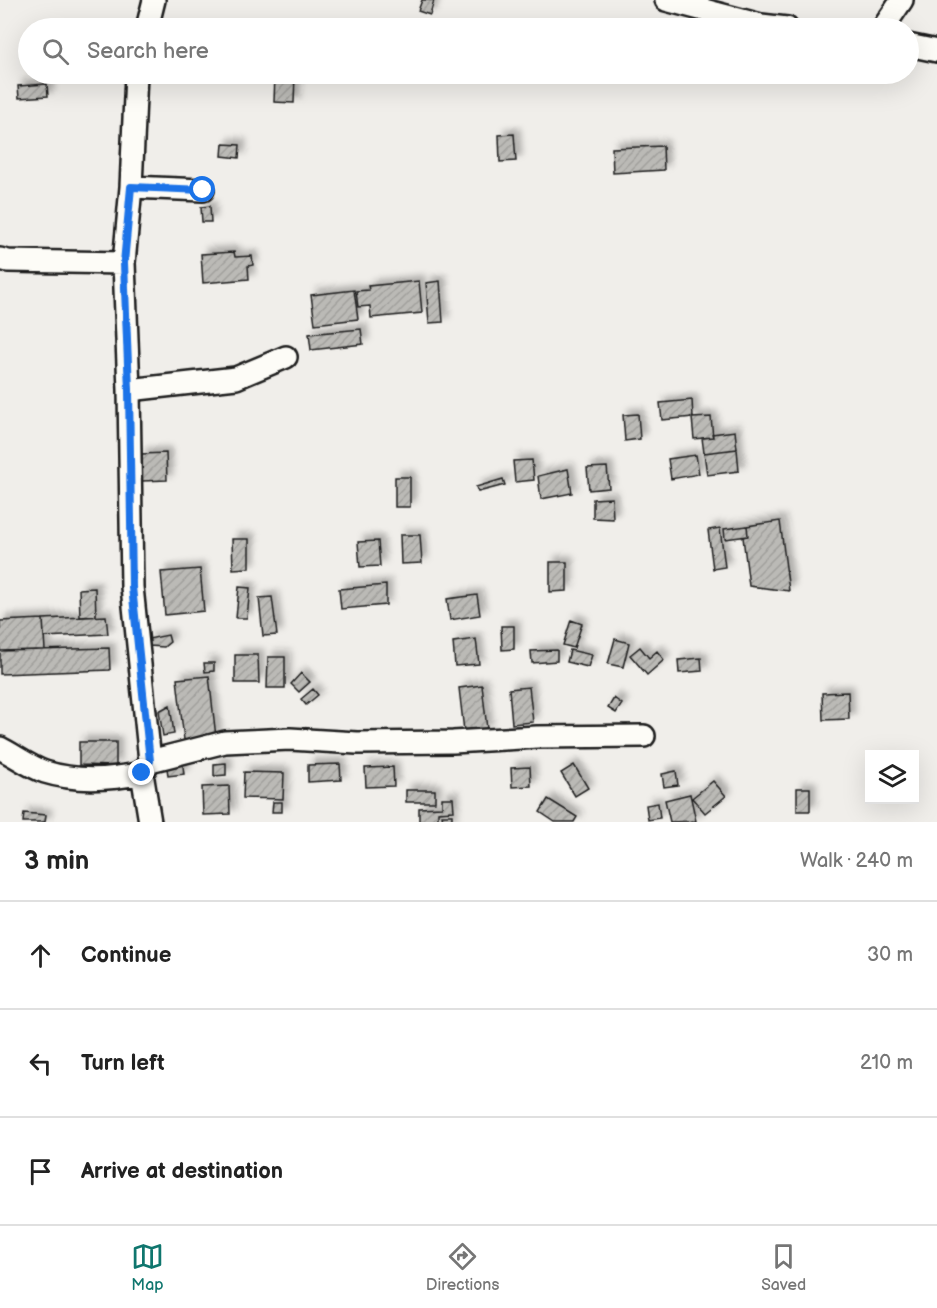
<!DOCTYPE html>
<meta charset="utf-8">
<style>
body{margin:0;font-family:"Balsamiq Sans",sans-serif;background:#f6f6f6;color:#222}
.controls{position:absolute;right:18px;bottom:18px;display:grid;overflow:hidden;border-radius:0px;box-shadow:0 6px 24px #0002}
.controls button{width:54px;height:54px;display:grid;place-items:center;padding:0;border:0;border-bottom:2px solid #e0e0e0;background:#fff;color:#222;font:30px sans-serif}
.stop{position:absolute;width:18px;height:18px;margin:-14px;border:4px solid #1a73e8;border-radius:50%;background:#fff}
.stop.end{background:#1a73e8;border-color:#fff;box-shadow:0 2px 6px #0008}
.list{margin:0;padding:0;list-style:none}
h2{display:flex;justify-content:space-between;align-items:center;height:78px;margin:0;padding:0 24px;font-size:26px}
h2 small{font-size:20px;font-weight:400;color:#767676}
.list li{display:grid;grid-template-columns:39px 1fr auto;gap:18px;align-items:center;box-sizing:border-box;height:108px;padding:0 24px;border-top:2px solid #e0e0e0}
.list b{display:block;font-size:22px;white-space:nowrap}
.list em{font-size:20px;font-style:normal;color:#767676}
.icon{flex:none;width:33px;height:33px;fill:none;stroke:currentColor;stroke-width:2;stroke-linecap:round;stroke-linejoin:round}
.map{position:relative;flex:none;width:937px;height:822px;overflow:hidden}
.search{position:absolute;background:#fff;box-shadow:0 6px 24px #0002;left:18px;right:18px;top:18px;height:66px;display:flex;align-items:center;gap:15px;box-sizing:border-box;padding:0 21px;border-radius:33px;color:#767676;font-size:22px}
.sheet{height:402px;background:#fff}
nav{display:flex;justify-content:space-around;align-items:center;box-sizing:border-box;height:84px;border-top:2px solid #e0e0e0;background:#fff;font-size:16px;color:#767676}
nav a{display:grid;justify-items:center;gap:3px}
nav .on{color:#0f766e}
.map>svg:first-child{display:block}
.building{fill:url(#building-hatch);stroke:#1c1c1c;stroke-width:1.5;filter:url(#shadow)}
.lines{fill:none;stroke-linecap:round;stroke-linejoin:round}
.minor-casing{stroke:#1c1c1c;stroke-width:26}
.minor{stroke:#fdfcf7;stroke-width:21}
.route{stroke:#1a73e8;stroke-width:8}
</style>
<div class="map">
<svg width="937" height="822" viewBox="0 0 937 822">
<defs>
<pattern id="building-hatch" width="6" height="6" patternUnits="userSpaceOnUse" patternTransform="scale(1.5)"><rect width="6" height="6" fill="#bbbab6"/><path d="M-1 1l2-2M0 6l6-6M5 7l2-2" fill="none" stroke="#a09f9c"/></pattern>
<filter id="shadow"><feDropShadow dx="5.5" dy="-5.5" stdDeviation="3" flood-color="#0004"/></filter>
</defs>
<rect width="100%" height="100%" fill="#f0eeea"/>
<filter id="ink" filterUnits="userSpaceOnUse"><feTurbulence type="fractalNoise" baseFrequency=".0167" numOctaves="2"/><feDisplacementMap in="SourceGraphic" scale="12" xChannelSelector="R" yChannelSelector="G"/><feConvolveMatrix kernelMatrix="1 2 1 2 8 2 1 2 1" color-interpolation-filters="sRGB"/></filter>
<g filter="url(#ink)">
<path class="building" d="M422 0H434L430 15 418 11Z
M275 74H295L294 103 274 102Z
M47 84 48 96 19 98 18 86Z
M514 134 516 161 500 162 499 135Z
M223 144 240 145 239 158 222 156Z
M663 146 664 170 613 173 612 148Z
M210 206 211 222H202L201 207Z
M234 252 235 257 252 256 253 265 248 266 249 279 203 283 201 254Z
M419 281 422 313 371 318 370 306 358 307 356 291 369 290 368 286Z
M440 281 443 322 429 323 426 283Z
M354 290 358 319 315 324 311 295Z
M361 329 363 344 311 350 309 334Z
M692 400 693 417 662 420 660 403Z
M638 414 640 439 625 441 623 415Z
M711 417 713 437 694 439 692 418Z
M735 431 737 449 704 453 702 438 713 437 712 434Z
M737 449 739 471 707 475 704 453Z
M166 453 167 480 142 481 141 454Z
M696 455 699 474 671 479 668 459Z
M532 460 534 480 515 482 513 461Z
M607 467 609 488 589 490 587 468Z
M568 469 572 493 541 499 538 476Z
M395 477H410V507H395Z
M503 479 505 485 478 492 476 487Z
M612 498 613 519 593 518V499Z
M780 521 789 591 749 586 743 537 748 536 747 526Z
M747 526 748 536 725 539 724 529Z
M720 528 725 567 713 569 708 530Z
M400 535H420L422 563 401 564Z
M232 539H249V568L233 569Z
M378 541 380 566 360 567 358 542Z
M550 562H567V591L550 592Z
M200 569 204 611 165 615 161 572Z
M386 585V605L341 609 339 589Z
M239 587 250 588 247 618H236Z
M95 588 96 616 80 617 79 589Z
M477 595 480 615 450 620 447 599Z
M272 597 277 635 263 636 259 598Z
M106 616 108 634 44 637 43 619Z
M43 619 45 650 0 651V621Z
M571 620 582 624 574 648 563 645Z
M501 626H514V649L502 650Z
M168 635 170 642 164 647 149 646 148 639Z
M476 639 479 664 455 666 453 642Z
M615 639 629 643 623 667 608 664Z
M640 647 649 658 657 651 664 660 647 675 630 655Z
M109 648 110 670 0 674V651Z
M557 650V661L532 663 531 651Z
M570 650 592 655 588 667 567 662Z
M235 655H258L259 683H235Z
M268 657H285V688H267Z
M701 658 702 671 679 673 678 660Z
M204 663H214V671L205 672Z
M301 673 310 682 299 692 291 684Z
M209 676 216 737 184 740 177 679Z
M482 685 487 729 464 731 459 688Z
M529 687 533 722 512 724 509 689Z
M313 689 318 695 306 705 301 699Z
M848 692 849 719 823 720 822 693Z
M614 698 622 704 616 713 608 708Z
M170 705 174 734 163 736 159 711Z
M79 742H116V766L79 765Z
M182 759 184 774 168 776 166 760Z
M226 763V775L214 776V764Z
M340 764 341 780 308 782V765Z
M574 765 588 788 575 796 561 773Z
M393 767 394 786 366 787 365 768Z
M530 767 531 786 512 787 511 768Z
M676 771 678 785 664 787 662 774Z
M244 772 284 773 283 799 243 798Z
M713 781 726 796 705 813 692 798Z
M229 786 230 814 203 815 202 787Z
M797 788H810V811H797Z
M406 790H435V802H406Z
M690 794 696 821 670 822 665 800Z
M442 798H453L454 811 438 812V822H419V808L442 807Z
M548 799 577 817 574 822H555L540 812Z
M273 802H282V812H272Z
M658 803 660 818 648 820 646 805Z
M24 813 46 815 45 822H23Z
M442 815H452V822H443Z"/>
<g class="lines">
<g class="minor-casing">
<path id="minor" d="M666 0 761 25 787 28
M147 28 154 0
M883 28 902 0
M908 45 937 51
M136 74 131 187 124 263 129 390 132 587 150 761 142 773 150 822
M131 187 203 190
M0 259 8 261 124 263
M129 390 236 378 286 357
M0 748C14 755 30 767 45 772 77 782 109 780 142 773
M150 761 225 742 290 739 357 743 453 742 537 737 644 736"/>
</g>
<use href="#minor" class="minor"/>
</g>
</g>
<g class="lines" filter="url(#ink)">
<path class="route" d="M142 773 150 761 132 587 129 390 124 263 131 187 203 190"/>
</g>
</svg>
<div class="controls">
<button><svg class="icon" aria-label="layers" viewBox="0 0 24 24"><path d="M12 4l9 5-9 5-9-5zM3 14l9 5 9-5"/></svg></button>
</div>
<div class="stop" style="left:203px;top:190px"></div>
<div class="stop end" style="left:142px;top:773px"></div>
<div class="search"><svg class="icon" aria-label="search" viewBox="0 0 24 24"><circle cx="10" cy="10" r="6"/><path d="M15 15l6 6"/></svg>Search here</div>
</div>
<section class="sheet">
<h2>3 min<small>Walk · 240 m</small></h2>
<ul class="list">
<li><svg class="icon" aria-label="ahead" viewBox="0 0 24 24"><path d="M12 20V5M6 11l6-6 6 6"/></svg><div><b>Continue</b></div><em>30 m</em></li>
<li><svg class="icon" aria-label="left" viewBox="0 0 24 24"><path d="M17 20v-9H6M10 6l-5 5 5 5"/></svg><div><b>Turn left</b></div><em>210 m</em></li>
<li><svg class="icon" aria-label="arrive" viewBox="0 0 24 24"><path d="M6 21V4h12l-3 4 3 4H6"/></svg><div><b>Arrive at destination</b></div></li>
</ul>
</section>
<nav>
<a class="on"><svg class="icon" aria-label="map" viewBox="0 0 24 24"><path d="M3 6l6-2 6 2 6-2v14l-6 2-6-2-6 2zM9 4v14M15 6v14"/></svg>Map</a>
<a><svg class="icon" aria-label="directions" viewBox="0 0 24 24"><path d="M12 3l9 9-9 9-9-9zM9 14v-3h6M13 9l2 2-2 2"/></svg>Directions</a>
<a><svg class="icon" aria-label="saved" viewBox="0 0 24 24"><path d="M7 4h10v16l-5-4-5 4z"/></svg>Saved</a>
</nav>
